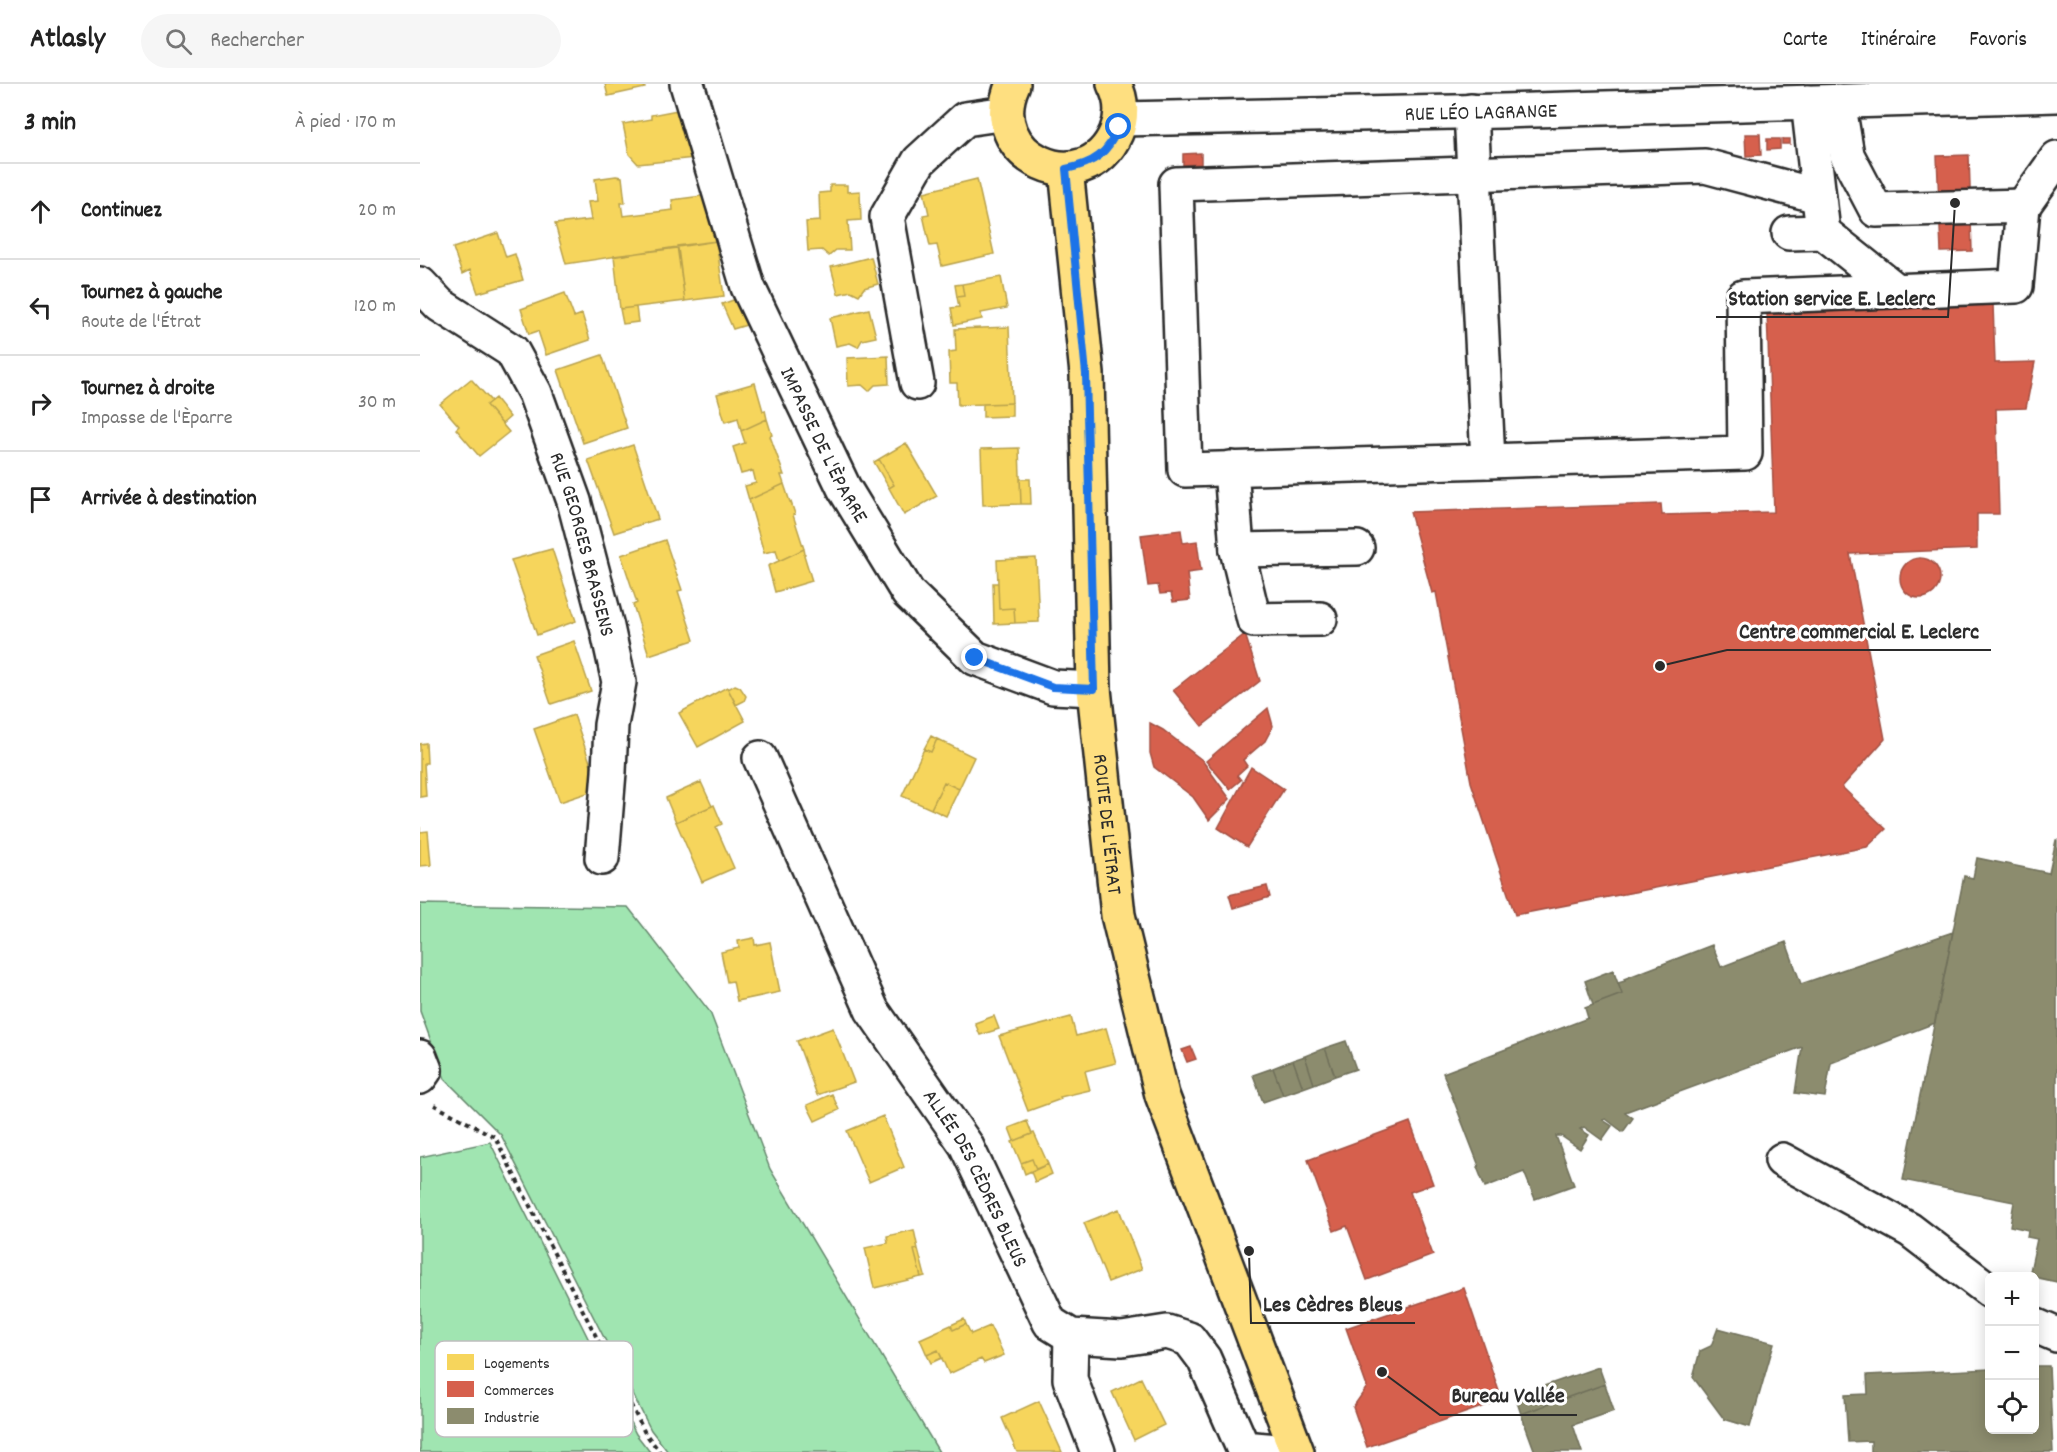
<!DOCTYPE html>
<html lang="fr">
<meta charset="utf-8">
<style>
body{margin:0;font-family:Dekko,sans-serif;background:#f6f6f6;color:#222}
.controls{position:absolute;right:18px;bottom:18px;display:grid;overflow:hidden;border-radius:9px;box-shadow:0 3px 15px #0003}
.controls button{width:54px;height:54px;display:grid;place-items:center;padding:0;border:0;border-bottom:2px solid #e0e0e0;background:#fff;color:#222;font:30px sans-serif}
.stop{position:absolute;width:18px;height:18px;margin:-14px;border:4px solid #1a73e8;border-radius:50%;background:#fff}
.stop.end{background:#1a73e8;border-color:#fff;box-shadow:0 2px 6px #0008}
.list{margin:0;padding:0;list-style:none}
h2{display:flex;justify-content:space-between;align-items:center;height:78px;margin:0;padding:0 24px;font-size:26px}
h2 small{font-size:20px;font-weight:400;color:#767676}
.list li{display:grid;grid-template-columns:39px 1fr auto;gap:18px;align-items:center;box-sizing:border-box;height:96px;padding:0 24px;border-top:2px solid #e0e0e0}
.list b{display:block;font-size:22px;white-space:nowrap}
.list p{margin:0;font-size:20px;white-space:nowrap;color:#767676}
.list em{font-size:20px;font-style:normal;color:#767676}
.icon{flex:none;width:33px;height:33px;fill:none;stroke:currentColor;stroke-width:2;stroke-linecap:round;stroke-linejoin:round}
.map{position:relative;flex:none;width:1637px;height:1368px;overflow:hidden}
header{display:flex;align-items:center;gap:36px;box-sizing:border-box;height:84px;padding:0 30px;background:#fff;border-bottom:2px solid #e0e0e0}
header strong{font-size:28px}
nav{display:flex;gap:33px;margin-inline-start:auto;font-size:21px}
.search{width:420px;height:54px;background:#f6f6f6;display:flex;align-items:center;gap:15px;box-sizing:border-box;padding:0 21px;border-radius:33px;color:#767676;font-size:22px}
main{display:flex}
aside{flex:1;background:#fff}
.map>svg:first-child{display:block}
.green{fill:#a0e5b1;stroke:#66886e;stroke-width:1.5}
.homes{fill:#f6d55c;stroke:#b9a24d;stroke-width:1.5}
.shops{fill:#d6604d;stroke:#a35043;stroke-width:1.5}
.industry{fill:#8c8c6e;stroke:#6f6f5a;stroke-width:1.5}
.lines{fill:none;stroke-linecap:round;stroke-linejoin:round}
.minor-casing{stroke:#2b2b2b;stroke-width:38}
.major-casing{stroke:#2b2b2b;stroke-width:38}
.path{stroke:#2b2b2b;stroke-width:4;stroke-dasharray:4.5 4.5;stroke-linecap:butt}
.minor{stroke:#fff;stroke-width:33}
.major{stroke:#fedf80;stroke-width:33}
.route{stroke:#1a73e8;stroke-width:8}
.labels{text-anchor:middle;stroke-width:6;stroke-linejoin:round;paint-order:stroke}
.street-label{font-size:21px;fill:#2b2b2b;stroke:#fff}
.key{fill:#fff;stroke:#bfbfbf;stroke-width:1.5}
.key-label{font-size:16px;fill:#2b2b2b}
.leader{fill:none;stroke:#2b2b2b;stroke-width:2}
.callout-dot{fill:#2b2b2b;stroke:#fff;stroke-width:2}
.callout-label{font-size:22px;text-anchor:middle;font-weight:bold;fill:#2b2b2b;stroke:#fff;stroke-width:6;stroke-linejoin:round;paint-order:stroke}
</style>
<header>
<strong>Atlasly</strong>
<div class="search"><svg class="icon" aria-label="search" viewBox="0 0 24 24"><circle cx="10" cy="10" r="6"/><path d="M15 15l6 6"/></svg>Rechercher</div>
<nav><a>Carte</a><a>Itinéraire</a><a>Favoris</a></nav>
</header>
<main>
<aside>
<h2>3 min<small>À pied · 170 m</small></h2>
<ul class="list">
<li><svg class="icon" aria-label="ahead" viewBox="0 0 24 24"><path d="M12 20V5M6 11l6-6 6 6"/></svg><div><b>Continuez</b></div><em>20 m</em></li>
<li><svg class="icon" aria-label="left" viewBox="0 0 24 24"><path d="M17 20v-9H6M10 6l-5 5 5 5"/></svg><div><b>Tournez à gauche</b><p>Route de l'Étrat</p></div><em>120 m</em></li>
<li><svg class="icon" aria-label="right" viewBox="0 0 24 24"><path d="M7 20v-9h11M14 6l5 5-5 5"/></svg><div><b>Tournez à droite</b><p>Impasse de l'Èparre</p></div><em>30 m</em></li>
<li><svg class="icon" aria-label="arrive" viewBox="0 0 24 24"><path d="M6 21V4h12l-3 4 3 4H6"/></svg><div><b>Arrivée à destination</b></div></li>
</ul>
</aside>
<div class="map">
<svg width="1637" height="1368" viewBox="0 0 1637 1368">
<rect width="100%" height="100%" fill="#fff"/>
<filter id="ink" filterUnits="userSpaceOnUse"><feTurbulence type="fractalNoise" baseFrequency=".0167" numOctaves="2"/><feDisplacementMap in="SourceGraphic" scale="12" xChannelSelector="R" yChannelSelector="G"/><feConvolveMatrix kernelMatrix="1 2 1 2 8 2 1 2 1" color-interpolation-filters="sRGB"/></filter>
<g filter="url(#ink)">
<path class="green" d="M0 820 208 823 290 928 350 1085 519 1368H248L231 1346 81 1051 25 995 0 927Z
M70 1058 216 1350 230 1368H0V1073Z"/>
<path class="homes" d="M185 0H224L225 4 188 12Z
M268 24 274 74 218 80 209 70 203 40 231 35V31Z
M196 92 202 93 205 119H201L203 132 253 126 252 116 289 111 296 157 146 180 135 140 171 136 168 118 178 117 175 95Z
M557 95 574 170 522 182 517 161 510 162 503 131 509 130 504 108Z
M410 101H427V108L440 107 441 136 428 137 430 166H416L409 172 402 166 388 167 386 138 400 137 399 109 410 108Z
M78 149 86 173 95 170 103 196 58 209 50 186 42 190 33 164Z
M296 157 304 212 265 217 257 162Z
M258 164 265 217 200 225 194 172Z
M451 173 458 200 444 204 439 211 431 207 418 210 411 183Z
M581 193 587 224 561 229 562 235 534 241 531 224 539 223 537 213 544 212 542 200Z
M542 200 544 212 537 213 535 201Z
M145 209 154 233 162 230 170 256 126 271 118 247 109 250 101 225Z
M322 213 333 239 313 245 302 220Z
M216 223 218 238 203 240 200 225Z
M449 225 456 253 442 256 438 263 430 259 416 262 410 234Z
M589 243 592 319 538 321 537 299H530L529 268 536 267 535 245Z
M182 271 207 344 163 359 138 286Z
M468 272 469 300 455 301 449 307 442 301 428 302 427 274Z
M51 295 71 317 66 321 89 348 59 372 36 345 39 342 20 320Z
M335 299 343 327 345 326 347 335 321 347 318 334 305 338 297 310Z
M75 314 90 333 82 340 66 321Z
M592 319V332L563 333V320Z
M347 335 352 351 350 352 364 391H361L364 400 329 416 325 402 336 399 333 387 321 390 313 363 325 359 321 347Z
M486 359 517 412 484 431 469 404 474 401 459 375Z
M213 361 238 435 194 449 168 376Z
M599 364 601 420 563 421 561 365Z
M459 375 474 401 469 404 454 378Z
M600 395H610L611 420H601Z
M364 400 370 418H371L375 430 373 431 384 465 359 477 356 466 344 469 329 416Z
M245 456 262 506 258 507 274 556 229 571 213 521 217 519 201 471Z
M132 465 156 537 117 551 91 476Z
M384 465 385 470 384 471 392 497 355 508 348 482Z
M616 474 619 538 595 539 594 524 579 525 577 476Z
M573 499H578L579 525 594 524 595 539 574 540Z
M154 557 171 607 131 620 114 571Z
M315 601 320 603 326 612 324 617 316 621 308 605Z
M307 603 325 637 278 663 259 629Z
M154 631 179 705 140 718 114 645Z
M511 652 517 655 511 668 504 665Z
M517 655 554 673 539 705 524 698 511 725 482 712 504 665 511 668Z
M6 659 7 679H4L6 712 0 713V660Z
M281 698 292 722 256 738 246 714Z
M524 698 539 705 526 732 511 725Z
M294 721 302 740 296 743 314 784 282 798 256 738Z
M0 743V748L8 747 11 781 0 782Z
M334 854 335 861 350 858 360 908 317 917 313 897 307 898 301 868 319 864 318 857Z
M574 932 579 945 560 951 555 939Z
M651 933 656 952 686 944 696 979 665 987 670 1006 640 1013 641 1015 608 1027 579 952Z
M413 944 434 998 397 1011 377 957Z
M412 1010 419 1026 395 1037 387 1021Z
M463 1032 484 1083 449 1098 427 1047Z
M607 1037 612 1050 594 1057 589 1044Z
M614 1049 628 1080 616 1085 612 1075 601 1079 592 1058Z
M612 1075 616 1085 605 1090 601 1079Z
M628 1080 632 1090 615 1098 611 1088Z
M699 1125 722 1185 688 1198 664 1139Z
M494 1146 498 1165 494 1166 501 1193 454 1204 445 1164 468 1159 467 1152Z
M498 1165 505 1192 501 1193 494 1166Z
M544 1235 546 1240 533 1246 531 1241Z
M546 1240 551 1250 570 1242 584 1271 564 1279 561 1275 529 1290 518 1266 507 1271 500 1255 531 1241 533 1246Z
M518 1266 522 1274 511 1279 507 1271Z
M721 1294 744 1341 714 1356 692 1308Z
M619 1317 642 1368H597L582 1334Z"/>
<path class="shops" d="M1325 50H1340L1341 71 1326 72Z
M1347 55H1360V65L1347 66Z
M1362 55H1370V60H1362Z
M781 69V80L763 81V70Z
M1549 71 1552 167 1521 168 1517 72Z
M1505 214V222L1573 220 1575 279 1615 278 1606 324 1576 325 1579 430H1557V465L1430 470 1465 655 1422 703 1466 745 1447 763 1095 831 1051 698 1016 508 1012 509 990 428 1241 420 1242 431 1354 428 1347 228Z
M761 446 763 459 777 457 781 487 767 489 770 516 753 518 751 509 740 510 738 501 728 502 721 451Z
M1480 494a20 20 0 1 1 40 0a20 20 0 1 1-40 0Z
M825 550 840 597 782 642 753 606Z
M848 624 853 642 845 657 823 676 827 682 817 691 821 696 810 705 786 677Z
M730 639 743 646 782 676 810 715 789 736 773 713 734 683 730 669Z
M831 683 864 705 827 763 798 744Z
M847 802 850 813 813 824 809 811Z
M771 963 776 975 767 978 762 966Z
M990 1038 1013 1100 990 1108 1013 1171 947 1196 927 1142 914 1147 888 1076Z
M1044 1204 1082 1316 947 1363 933 1323 947 1303 926 1244Z"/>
<path class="industry" d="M1636 756H1637V1198L1609 1192 1617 1155 1607 1153 1608 1146 1590 1142 1594 1118 1483 1096 1544 792 1553 794 1557 774 1629 789Z
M1533 848 1515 939 1411 979 1405 1013 1375 1009 1382 963 1205 1028 1213 1034 1203 1048 1186 1035 1183 1036 1192 1042 1182 1056 1164 1043 1160 1045 1169 1051 1160 1065 1141 1052H1136L1154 1101 1115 1115 1104 1088 1065 1103 1057 1083 1059 1082 1023 989 1168 934 1165 924 1202 910 1198 899 1205 897 1204 895 1292 861 1301 883 1366 858 1381 900Z
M1193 886 1202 910 1173 921 1165 897Z
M926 957 936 985 915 992 905 964Z
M905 964 915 992 894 1000 885 972Z
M885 972 894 1000 883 1004 873 976Z
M873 976 883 1004 863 1011 853 984Z
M853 984 863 1011 843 1018 833 991Z
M1298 1244 1354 1259 1330 1343 1304 1335 1273 1293 1280 1267 1291 1262Z
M1614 1282H1629L1633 1368H1451V1357L1428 1358 1425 1311 1448 1310 1447 1291 1570 1285V1346H1614Z
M1179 1283 1185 1300 1101 1330 1095 1312Z
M1185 1300 1194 1327 1153 1341 1162 1368H1115L1101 1330Z"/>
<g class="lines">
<g class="minor-casing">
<g id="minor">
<path id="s1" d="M267 0 328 203 424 404 488 509 555 574 633 603 674 605"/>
<path d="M1388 18 1403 148"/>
<path d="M1051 27 1068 377 1325 369 1323 213 1596 202 1603 122 1456 126 1427 71 1418 17"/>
<path id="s2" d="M701 35 1082 27 1637 11"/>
<path d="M1603 122 1637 74"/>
<path d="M1369 149 1403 148 1477 207"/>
<path id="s3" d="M0 200 20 221 92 267 115 309 154 417 187 543 199 598 191 641 189 688 182 774"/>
<path d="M497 299 467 133 499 77 545 35 586 29"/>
<path d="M1068 377 765 386 756 100 1285 82 1398 112"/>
<path d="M811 384 817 466 834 536 900 535"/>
<path d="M817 466 937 464"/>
<path id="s4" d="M340 674 452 926 546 1061 630 1239 651 1252 702 1255 747 1248 769 1255 784 1275 823 1364 869 1368"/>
<path d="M0 973 5 986 0 993"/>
<path d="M1362 1076 1490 1146 1570 1207"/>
<path d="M1614 1241 1637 1251"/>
<path d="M651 1252 650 1295 678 1368"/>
</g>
</g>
<g class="major-casing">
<g id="major">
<path d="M593 0C560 73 665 120 696 49 703 33 702 15 694 0"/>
<path id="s5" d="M646 85 667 290 674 605 698 831 742 1011 877 1368"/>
</g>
</g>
<path class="path" d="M14 1021 75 1053 225 1349 240 1368"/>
<use href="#minor" class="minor"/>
<use href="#major" class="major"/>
</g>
</g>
<g class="lines" filter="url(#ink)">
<path class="route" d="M555 574 633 603 674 605 666 290 646 85C675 79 687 70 699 43"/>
</g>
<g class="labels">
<g class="street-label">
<text dy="7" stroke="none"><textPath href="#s2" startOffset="360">RUE LÉO LAGRANGE</textPath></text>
<text dy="7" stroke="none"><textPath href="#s1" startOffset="387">IMPASSE DE L'ÈPARRE</textPath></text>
<text dy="7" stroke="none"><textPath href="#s3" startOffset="321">RUE GEORGES BRASSENS</textPath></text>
<text dy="7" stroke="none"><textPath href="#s5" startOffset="657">ROUTE DE L'ÉTRAT</textPath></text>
<text dy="7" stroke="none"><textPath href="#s4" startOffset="474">ALLÉE DES CÈDRES BLEUS</textPath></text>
</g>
</g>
<rect x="15" y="1257" width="198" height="96" rx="9" class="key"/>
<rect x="27" y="1270" width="27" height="16" fill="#f6d55c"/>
<rect x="27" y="1297" width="27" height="16" fill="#d6604d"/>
<rect x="27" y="1324" width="27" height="16" fill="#8c8c6e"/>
<g class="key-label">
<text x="64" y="1284">Logements</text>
<text x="64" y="1311">Commerces</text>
<text x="64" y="1338">Industrie</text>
</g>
<path class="leader" d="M1535 119L1528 233H1296M1240 582L1307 566H1571M829 1167L831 1239H995M962 1288L1020 1331H1157"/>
<g class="callout-dot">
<circle cx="1535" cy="119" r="6"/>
<circle cx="1240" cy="582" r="6"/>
<circle cx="829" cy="1167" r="6"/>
<circle cx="962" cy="1288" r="6"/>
</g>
<g class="callout-label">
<text x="1412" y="221">Station service E. Leclerc</text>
<text x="1439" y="554">Centre commercial E. Leclerc</text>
<text x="913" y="1227">Les Cèdres Bleus</text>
<text x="1088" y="1318">Bureau Vallée</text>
</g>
</svg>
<div class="controls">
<button>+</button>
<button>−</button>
<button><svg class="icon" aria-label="locate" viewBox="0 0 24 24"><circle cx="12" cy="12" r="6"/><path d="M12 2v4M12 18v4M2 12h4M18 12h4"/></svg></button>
</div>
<div class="stop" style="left:699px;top:43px"></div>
<div class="stop end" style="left:555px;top:574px"></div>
</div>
</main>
